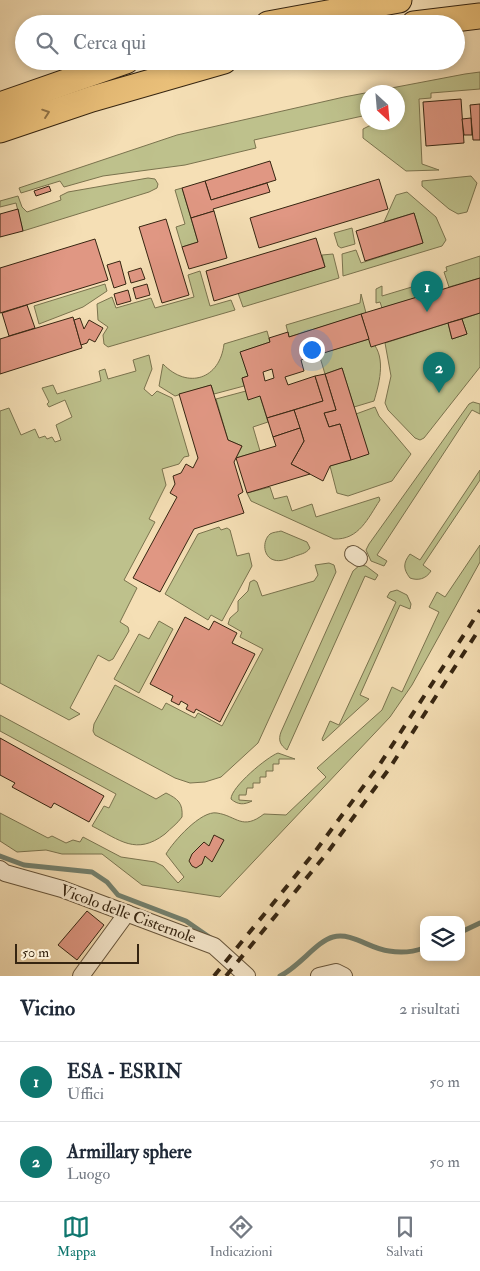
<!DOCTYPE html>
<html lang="it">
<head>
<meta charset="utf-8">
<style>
  :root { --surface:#fff; --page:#f2f2f3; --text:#1f2937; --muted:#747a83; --line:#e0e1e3; --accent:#0f766e }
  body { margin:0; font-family:"IM FELL Double Pica",serif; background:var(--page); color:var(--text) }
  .controls { position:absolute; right:15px; bottom:15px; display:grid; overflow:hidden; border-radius:10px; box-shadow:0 2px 8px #0003 }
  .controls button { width:45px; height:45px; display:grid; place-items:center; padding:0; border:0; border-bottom:1px solid var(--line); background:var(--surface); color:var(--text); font:25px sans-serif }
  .compass { position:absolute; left:360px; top:85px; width:45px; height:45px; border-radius:50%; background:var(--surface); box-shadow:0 2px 8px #0003; rotate:154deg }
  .scale { position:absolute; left:15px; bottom:12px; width:124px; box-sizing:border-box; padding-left:5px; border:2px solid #362511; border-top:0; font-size:14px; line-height:18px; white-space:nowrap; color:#362511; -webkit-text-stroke:4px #f8eacf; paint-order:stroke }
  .you { position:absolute; left:311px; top:349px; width:18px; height:18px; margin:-12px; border:4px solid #fff; border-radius:50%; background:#1a73e8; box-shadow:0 0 0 8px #1a73e833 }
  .badge { display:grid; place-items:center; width:32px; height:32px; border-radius:50%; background:var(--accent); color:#fff; font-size:16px; font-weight:700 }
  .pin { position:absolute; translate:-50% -41px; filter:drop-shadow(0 1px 2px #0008) }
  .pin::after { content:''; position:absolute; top:26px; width:18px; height:15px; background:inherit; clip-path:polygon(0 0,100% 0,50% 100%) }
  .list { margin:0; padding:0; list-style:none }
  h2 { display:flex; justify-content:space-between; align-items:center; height:65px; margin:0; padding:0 20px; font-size:21px }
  h2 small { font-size:16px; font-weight:400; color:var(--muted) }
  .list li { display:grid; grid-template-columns:32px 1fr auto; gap:15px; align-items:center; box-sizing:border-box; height:80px; padding:0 20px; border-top:1px solid var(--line) }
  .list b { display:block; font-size:19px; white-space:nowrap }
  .list p { margin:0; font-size:16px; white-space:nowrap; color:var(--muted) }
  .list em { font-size:16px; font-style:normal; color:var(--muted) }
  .icon { flex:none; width:28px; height:28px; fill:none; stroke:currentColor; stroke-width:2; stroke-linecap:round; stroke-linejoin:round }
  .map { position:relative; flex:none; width:480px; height:976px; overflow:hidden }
  .search { position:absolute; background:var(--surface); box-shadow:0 2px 8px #0003; left:15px; right:15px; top:15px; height:55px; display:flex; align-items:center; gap:12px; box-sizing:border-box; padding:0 18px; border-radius:28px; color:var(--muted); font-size:19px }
  .sheet { height:225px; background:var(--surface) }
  nav { display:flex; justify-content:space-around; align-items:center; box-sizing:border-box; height:70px; border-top:1px solid var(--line); background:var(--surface); font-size:14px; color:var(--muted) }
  nav a { display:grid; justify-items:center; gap:2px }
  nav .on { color:var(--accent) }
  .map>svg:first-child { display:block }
</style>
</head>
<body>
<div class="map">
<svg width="480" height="976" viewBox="0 0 480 976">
  <rect width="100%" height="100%" fill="#f5dfb5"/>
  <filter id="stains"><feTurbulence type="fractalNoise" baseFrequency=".004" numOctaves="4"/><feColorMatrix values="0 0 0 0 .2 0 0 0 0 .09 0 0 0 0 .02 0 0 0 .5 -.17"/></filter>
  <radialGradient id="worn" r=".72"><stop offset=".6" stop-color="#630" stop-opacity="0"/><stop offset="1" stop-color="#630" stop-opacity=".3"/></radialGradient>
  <!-- green -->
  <g fill="#bec18c" stroke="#7a734e">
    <polygon points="480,72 480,89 431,93 431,98 419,99 422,164 439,170 406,171 363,138 363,129 375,123 398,122 398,92 368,92 367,115 254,140 256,148 185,165 103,176 64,187 60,181 21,193 19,188 177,135 344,97 465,74"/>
    <polygon points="471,176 477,183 467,212 458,214 449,209 422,186 422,181"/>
    <polygon points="148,178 155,179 158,184 157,188 149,192 23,231 16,203 0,207 0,201 18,196 22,207 27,212 61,200 60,196 68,192"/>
    <polygon points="182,188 198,242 182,247 176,227 185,224 175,190"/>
    <polygon points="407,192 436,217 446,240 442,246 343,276 342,254 356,250 361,263 423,243 414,213 384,222 396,195"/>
    <polygon points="352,228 355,244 341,248 338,246 334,233"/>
    <polygon points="333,254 339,278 243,307 238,293 325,267 322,255"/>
    <polygon points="480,256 480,278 449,287 444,272 447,271 446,267"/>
    <polygon points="200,271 210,306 231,300 235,310 108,347 104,344 103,335 108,327 98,320 97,304 112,297 116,308 151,298 155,308 194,297 188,275"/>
    <polygon points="429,271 434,276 439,291 382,308 380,302 376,303 376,289 382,286 382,296 425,283"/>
    <polygon points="105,284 107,291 83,307 39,324 34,306"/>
    <polygon points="361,294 366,313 289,337 286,325 360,303"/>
    <polygon points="480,313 480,367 424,438 420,440 415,438 388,410 385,403 391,376 385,343 448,323 452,339 467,334 462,319"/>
    <path d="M 267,331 L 270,342 L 241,352 L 248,376 L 242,378 L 244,386 L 214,394 L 211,385 L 175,396 L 159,386 L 163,364 C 188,390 220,379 224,344 Z"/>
    <path d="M 369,339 C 387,354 380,381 374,401 L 354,407 L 342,368 L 325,374 L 319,354 Z"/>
    <polygon points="149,355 152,369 144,389 152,396 157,391 172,398 189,456 184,457 179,464 162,469 166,485 149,519 155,522 124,580 137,588 120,622 128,627 129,631 113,659 109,661 98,655 70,708 80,714 69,720 0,683 0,411 9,408 21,435 35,429 39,438 45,436 47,439 52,437 55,442 61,440 56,425 72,417 65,400 49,407 47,404 49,402 42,388 53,385 57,394 101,381 99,371 105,369 108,379 136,371 133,360"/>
    <polygon points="246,391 260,396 268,422 253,427 260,451 236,458 242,446 228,440 216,399"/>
    <polygon points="473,402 480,404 480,414 472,410 377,555 387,561 384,566 371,561 366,550 369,544 469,404"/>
    <polygon points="375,407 379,416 411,454 392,481 348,496 337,493 330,466 368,454 356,414"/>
    <path d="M 480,470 L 480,480 L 423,565 L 431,571 C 426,579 418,581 410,578 C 403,569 403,563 410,554 L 420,560 Z"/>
    <path d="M 270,487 L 274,499 L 287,496 L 292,511 L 312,504 L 316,517 L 379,497 L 380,500 C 368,518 359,540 334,539 L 251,501 L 247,493 Z"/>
    <polygon points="219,527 221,530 227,528 230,530 237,556 249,553 252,566 222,621 211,615 208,620 165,594 198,534"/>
    <path d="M 281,531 L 307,542 L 310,548 C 306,554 300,554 293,557 C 287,559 280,562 274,560 C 263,557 262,541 270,534 C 273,532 278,532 281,531 Z"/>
    <path d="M 480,545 L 480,562 L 412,685 L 390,717 L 220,897 L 142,885 L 102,854 L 62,854 L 46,850 L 17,852 L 0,841 L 0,813 L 48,838 L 52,836 L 66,843 L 73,840 L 80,842 L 83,837 L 121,857 L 155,862 L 163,866 L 178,883 L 184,877 L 166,854 C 173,842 201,810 217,813 C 237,816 242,831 264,814 L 286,815 L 326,777 L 317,768 L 382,710 L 392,687 L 402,692 L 439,612 L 429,607 L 437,592 L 445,597 Z"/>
    <polygon points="329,563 334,565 336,572 258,743 221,777 205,782 190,783 175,778 95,735 93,731 94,724 115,685 162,710 166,703 195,718 198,713 222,726 263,649 240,637 242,632 228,624 230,618 238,611 238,601 248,591 250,582 254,580 257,582 262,596 314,581 318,575 315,565"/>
    <path d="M 360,565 L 366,566 L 378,575 L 375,580 L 365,576 L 287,750 C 280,745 278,740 281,732 L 353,571 Z"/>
    <polygon points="397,590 407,595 411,604 410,609 400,605 360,695 369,699 323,741 322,739 330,721 339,725 396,602 387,597 390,592"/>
    <polygon points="159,621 173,629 139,693 114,679 139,634 149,639"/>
    <path d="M 0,715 L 156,799 L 166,793 C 178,799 183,803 182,817 C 177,824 171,828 165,834 C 136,856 120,840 92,826 L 104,806 L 109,808 L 116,794 L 0,731 Z"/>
    <path d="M 278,753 L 295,759 L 279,759 L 279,764 L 273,764 L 273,771 L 266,771 L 266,777 L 260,777 L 260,783 L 253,783 L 253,788 L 247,788 L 246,795 L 239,795 L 239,800 L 252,801 C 244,805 238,805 231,799 C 231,787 267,757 278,753 Z"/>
  </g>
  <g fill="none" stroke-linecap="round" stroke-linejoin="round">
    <!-- stream -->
    <g stroke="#73806e" stroke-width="5">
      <polyline points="0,856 24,865 92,872 107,882 118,895 186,921 212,939"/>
      <polyline points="461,932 480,923"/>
      <path d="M 280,976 C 299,967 317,941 333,937 C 352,932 370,949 389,951 C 400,953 413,952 424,948"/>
    </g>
  </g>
  <!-- building -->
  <g fill="#e09783" stroke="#362511" fill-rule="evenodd">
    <polygon points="461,99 464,143 426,146 423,102"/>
    <polygon points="480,104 480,140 473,140 470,105"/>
    <polygon points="471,118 472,135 464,135 462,119"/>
    <polygon points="270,161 276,180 211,200 205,181"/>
    <polygon points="379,179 388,209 259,248 250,218"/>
    <polygon points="205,181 211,200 267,183 270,192 213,209 214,211 191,218 182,188"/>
    <polygon points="49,186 51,191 36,196 34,191"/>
    <polygon points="18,209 23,231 0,237 0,214"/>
    <polygon points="214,211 227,258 189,269 182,247 198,242 191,218"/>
    <polygon points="414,213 423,243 365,261 356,231"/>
    <polygon points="166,219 189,295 162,303 139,227"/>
    <polygon points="316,238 325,267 214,301 206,271"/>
    <polygon points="95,239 108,280 0,313 0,268"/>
    <polygon points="120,261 126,284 114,288 107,265"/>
    <polygon points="141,268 145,279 131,283 128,272"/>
    <polygon points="480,278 480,313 371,347 361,314"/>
    <polygon points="147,284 150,295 136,299 133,288"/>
    <polygon points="128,290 131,301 117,305 114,294"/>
    <polygon points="27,305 35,328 9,336 2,313"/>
    <path d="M 361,314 L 369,339 L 301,360 L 304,371 L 285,377 L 288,385 L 315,376 L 323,401 L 267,418 L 260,396 L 248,400 L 242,378 L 248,376 L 240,352 L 270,342 L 269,338 L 288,332 L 289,337 ZM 272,369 L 274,378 L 265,381 L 263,372 Z"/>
    <polygon points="73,317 82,348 0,374 0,339"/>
    <polygon points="80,318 84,329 89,320 103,328 95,342 89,339 87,343 81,345 74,320"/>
    <polygon points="462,319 467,334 452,339 448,323"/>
    <polygon points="342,368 369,454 351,460 340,424 329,427 324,413 336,410 325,374"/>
    <polygon points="325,374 336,410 324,413 329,427 340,424 351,460 330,466 323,481 291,464 304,441 294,410 323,401 315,376"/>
    <polygon points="211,385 228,440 242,446 234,462 243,492 238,495 244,513 194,529 160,592 133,578 177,497 170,493 175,484 173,476 181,473 186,464 193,468 198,458 179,394"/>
    <polygon points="294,410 300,428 273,437 267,418"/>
    <polygon points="300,428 304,441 291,464 310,474 247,493 236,458 276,446 273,437"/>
    <polygon points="185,617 209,630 214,621 237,633 232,643 255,654 220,722 196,709 194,713 186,709 188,705 181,701 179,705 171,701 173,696 150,684"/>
    <polygon points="0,738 104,796 89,822 54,803 51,808 12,787 15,783 0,775"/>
    <polygon points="214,835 224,840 212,862 205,856 202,864 196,868 192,866 189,861 192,854 204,842 209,846"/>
    <polygon points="87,911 104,925 77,960 58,945"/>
  </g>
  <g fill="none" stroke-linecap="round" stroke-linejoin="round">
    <!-- minor casing -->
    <g stroke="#66543a" stroke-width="18">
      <g id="minor">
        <polyline points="353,554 359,558"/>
        <polyline points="0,869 5,873 62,889 214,946 247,976"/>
        <polyline points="81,976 127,913"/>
        <polyline points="319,976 336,972 344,976"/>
      </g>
    </g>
    <!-- highway casing -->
    <g stroke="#362511" stroke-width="27">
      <g id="highway">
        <polyline points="268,24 399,0"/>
        <polyline points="414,24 480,16"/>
        <polyline points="0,105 126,61"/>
        <polyline points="0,130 92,99 224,61"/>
      </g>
    </g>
    <!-- minor -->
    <use href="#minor" stroke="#f8eacf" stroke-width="16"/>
    <!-- highway -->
    <use href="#highway" stroke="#eac07a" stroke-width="25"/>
    <!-- rail -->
    <g stroke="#362511" stroke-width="4" stroke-dasharray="9 9" stroke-linecap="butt">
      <polyline points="214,976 314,853 380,764 480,610"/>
      <polyline points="226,976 327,853 389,769 480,628"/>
    </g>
  </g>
  <!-- one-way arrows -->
  <defs><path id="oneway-chevron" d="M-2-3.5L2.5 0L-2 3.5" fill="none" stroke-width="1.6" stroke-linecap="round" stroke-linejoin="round" transform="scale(1.25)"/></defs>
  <use stroke="#907246" href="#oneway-chevron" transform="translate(46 113) rotate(-19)"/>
  <g text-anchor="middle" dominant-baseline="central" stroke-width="5" stroke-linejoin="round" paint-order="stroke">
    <!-- street labels -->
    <g font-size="16" fill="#362511" stroke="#f8eacf">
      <text transform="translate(128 914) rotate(20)">Vicolo delle Cisternole</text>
    </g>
  </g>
  <rect width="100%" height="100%" filter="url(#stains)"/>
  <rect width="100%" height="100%" fill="url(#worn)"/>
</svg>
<div class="controls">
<button><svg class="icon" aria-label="layers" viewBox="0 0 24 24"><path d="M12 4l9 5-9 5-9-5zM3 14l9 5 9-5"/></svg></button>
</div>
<svg class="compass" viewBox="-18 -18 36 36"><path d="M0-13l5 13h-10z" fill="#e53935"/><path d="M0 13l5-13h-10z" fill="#747a83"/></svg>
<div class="scale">50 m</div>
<div class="you"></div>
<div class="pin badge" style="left:427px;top:312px">1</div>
<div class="pin badge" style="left:439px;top:393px">2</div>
<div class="search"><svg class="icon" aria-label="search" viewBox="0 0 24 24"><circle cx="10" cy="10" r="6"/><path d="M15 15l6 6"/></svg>Cerca qui</div>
</div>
<section class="sheet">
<h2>Vicino<small>2 risultati</small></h2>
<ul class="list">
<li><span class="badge">1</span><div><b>ESA - ESRIN</b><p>Uffici</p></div><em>50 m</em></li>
<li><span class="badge">2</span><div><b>Armillary sphere</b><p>Luogo</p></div><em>50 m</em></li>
</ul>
</section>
<nav>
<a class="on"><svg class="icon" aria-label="map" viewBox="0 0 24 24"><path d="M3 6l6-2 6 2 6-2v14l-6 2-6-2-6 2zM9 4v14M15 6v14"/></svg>Mappa</a>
<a><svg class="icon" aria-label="directions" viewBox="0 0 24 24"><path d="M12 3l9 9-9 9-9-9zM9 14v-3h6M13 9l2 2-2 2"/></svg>Indicazioni</a>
<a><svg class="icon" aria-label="saved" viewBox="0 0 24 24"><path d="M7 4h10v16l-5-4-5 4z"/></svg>Salvati</a>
</nav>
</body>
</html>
